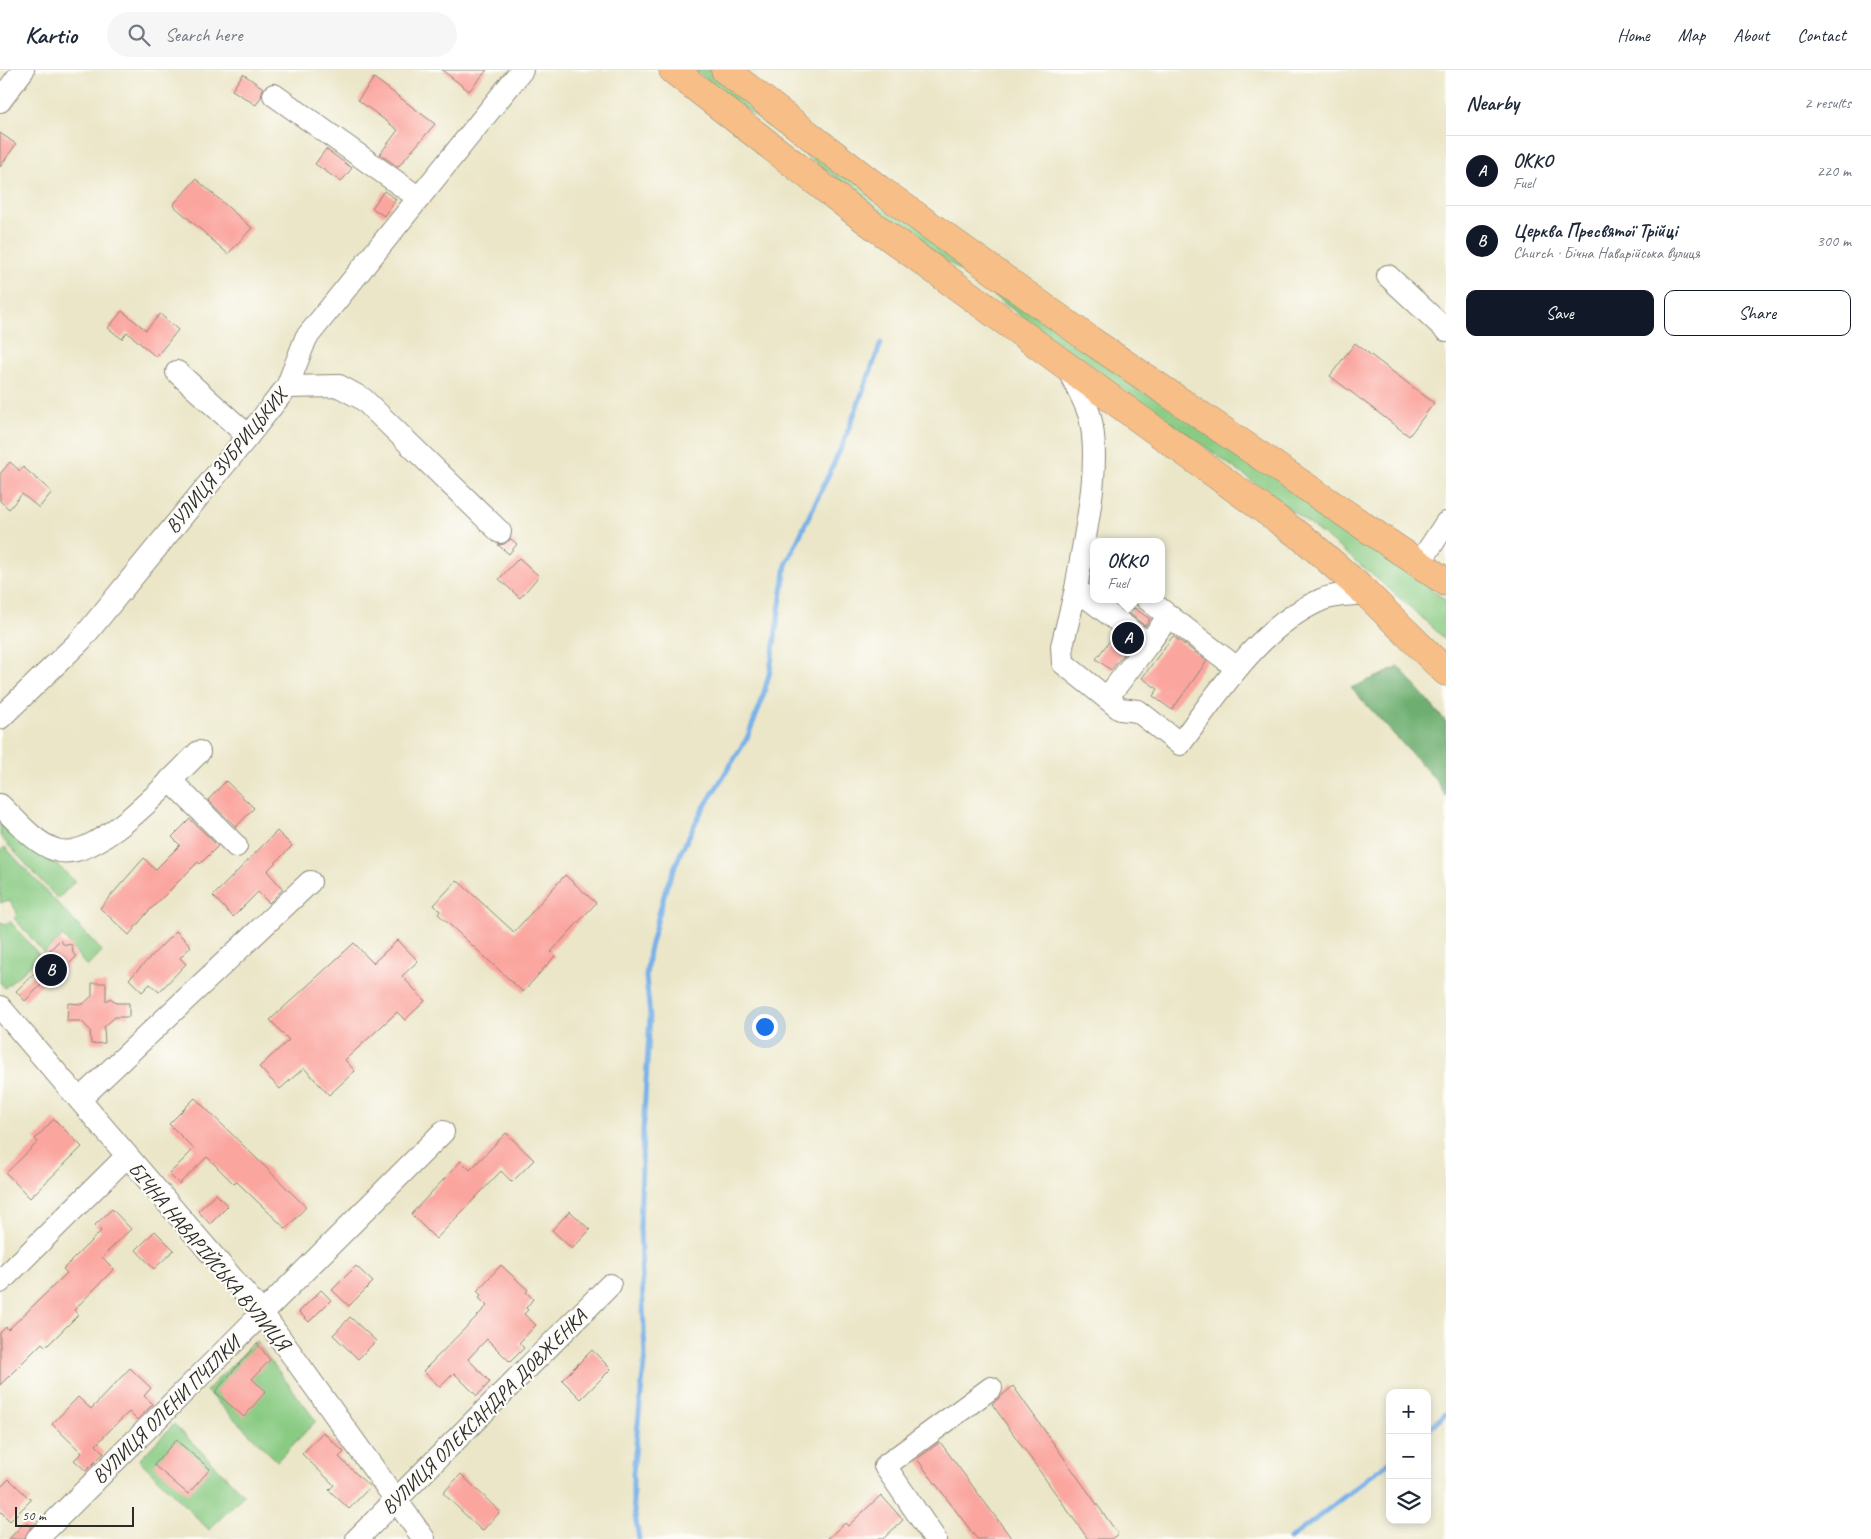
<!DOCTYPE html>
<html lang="en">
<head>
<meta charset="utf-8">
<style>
  :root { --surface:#fff; --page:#f6f6f7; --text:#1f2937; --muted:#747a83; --line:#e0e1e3; --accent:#111827 }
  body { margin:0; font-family:Caveat,sans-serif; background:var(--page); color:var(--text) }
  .controls { position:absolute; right:15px; bottom:15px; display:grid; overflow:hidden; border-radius:10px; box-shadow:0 2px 8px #0003 }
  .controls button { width:45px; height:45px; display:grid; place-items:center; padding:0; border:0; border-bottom:1px solid var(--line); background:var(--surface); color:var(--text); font:25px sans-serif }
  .scale { position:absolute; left:15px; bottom:12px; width:119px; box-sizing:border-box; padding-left:5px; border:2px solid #2b2b2b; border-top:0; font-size:14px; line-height:18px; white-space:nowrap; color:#2b2b2b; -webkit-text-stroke:4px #fdfcf7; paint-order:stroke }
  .you { position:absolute; left:764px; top:956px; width:18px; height:18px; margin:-12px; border:4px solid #fff; border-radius:50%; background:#1a73e8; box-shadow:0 0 0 8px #1a73e833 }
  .badge { display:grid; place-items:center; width:32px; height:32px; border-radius:50%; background:var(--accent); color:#fff; font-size:16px; font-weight:700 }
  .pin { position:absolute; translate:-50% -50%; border:2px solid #fff; box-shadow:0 1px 5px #0006 }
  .popup { position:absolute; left:1090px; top:468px; width:75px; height:65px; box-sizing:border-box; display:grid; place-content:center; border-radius:10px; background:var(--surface); filter:drop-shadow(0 1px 4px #0005); font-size:16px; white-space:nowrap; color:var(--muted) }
  .popup b { font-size:19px; color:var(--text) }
  .popup::after { content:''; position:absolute; left:50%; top:100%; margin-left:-10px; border:10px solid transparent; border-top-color:var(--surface) }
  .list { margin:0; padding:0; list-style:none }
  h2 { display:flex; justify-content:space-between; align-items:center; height:65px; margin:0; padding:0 20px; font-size:21px }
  h2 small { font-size:16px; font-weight:400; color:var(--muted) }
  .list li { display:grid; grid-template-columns:32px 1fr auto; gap:15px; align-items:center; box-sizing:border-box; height:70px; padding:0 20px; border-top:1px solid var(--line) }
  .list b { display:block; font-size:19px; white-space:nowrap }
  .list p { margin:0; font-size:16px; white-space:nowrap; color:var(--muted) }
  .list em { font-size:16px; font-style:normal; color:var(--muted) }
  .actions { display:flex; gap:10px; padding:15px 20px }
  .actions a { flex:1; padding:11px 0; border:1px solid var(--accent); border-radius:10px; text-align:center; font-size:18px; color:var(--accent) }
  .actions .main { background:var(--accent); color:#fff }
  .icon { flex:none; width:28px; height:28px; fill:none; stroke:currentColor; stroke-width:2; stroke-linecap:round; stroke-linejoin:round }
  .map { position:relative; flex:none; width:1446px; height:1469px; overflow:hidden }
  header { display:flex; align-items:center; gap:30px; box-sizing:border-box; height:70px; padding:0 25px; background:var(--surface); border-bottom:1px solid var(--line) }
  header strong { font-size:24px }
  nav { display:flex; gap:28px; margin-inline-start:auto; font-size:18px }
  .search { width:350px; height:45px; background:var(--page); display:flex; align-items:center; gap:12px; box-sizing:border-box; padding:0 18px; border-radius:28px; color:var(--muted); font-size:19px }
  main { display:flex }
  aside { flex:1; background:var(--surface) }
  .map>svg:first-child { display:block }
</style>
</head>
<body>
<header>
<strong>Kartio</strong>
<div class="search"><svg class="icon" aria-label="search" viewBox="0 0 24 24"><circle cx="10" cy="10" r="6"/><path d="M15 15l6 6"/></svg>Search here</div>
<nav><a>Home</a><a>Map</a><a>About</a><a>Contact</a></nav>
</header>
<main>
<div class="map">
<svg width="1446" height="1469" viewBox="0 0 1446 1469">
  <rect width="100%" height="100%" fill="#fdfcf7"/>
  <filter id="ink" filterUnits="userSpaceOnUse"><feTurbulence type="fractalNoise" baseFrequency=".02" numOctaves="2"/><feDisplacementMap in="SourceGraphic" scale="10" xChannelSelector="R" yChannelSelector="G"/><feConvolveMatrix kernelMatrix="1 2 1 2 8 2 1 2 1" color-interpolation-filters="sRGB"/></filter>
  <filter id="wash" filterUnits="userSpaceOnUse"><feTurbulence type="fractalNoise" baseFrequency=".0096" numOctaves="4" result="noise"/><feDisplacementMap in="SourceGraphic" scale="20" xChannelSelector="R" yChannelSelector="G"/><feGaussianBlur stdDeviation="1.12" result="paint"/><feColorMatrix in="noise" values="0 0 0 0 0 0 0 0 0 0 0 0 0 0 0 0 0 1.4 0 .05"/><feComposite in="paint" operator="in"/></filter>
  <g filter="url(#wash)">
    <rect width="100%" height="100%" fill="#ebe6c8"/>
    <!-- green -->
    <g fill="#89cb83" stroke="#5a7b57">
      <path d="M 694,0 L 712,0 L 1446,530 L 1446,570 C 1332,462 1201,375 1074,284 C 945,192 820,95 694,0 Z"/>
      <polygon points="0,744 75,811 58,829 0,766"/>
      <polygon points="5,777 102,881 87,897 63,866 44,883 14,848 17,845 16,840 9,830 0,833 0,781"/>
      <polygon points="10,851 40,886 5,918 0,913 0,852 7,854"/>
      <polygon points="256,1271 316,1351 277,1391 206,1321"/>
      <polygon points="174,1354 244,1425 209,1460 139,1390"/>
    </g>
    <!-- forest -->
    <polygon fill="#6eaf71" stroke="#4c6d4e" points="1399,597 1446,652 1446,726 1435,709 1351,618"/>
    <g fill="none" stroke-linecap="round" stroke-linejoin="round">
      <!-- stream -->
      <g stroke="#78b1e8" stroke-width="5">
        <polyline points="1427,1360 1446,1344"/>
        <polyline points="639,1469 633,1433 633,1403 645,1285 640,1158 643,1061 650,946 646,907 649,881 666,818 681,782 700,744 747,668 761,633 770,601 786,495 843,374 881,273"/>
        <polyline points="1290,1469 1390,1391"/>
      </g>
    </g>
    <g id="blocks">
      <!-- building -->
      <g fill="#fba59f">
        <polygon points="442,0 487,0 469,21"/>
        <polygon points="243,4 263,18 261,27 256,35 232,20"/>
        <polygon points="374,8 435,54 398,97 380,84 398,60 358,30"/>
        <polygon points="0,63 16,74 0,97"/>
        <polygon points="326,79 352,98 341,112 315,94"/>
        <polygon points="196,109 252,158 228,184 173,135"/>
        <polygon points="384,121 396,129 384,146 372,138"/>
        <polygon points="122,241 146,260 160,244 178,260 156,287 127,262 122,269 108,258"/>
        <polygon points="1355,273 1434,333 1409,366 1330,306"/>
        <polygon points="10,392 20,401 23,397 52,422 39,438 22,424 9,439 0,431 0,404"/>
        <polygon points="511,469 517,474 509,484 498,475 504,474"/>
        <polygon points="519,488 539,506 520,528 499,509"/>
        <polygon points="1134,538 1150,549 1145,556 1130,544"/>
        <polygon points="1114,565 1130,576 1111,600 1096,589"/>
        <polygon points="1173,566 1207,591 1172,640 1153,626 1158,619 1142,608"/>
        <polygon points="226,711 254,738 236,757 208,730"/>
        <polygon points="190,749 218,776 200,794 198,792 146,844 129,865 100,838 144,788 155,800 180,775 172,767"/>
        <polygon points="277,761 292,776 267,801 283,819 269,833 258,822 233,847 213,826"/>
        <polygon points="565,805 596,833 551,882 555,886 523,922 438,844 440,841 434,835 457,810 514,862"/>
        <polygon points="176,861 191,876 180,888 186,894 159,922 150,914 142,922 129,909"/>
        <polygon points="60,870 63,874 72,875 73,883 76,887 55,908 52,904 25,931 16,921 43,895 39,891"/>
        <polygon points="398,870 418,891 402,906 425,931 405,950 397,942 345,990 355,1001 329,1025 304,998 280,1019 259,997 289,970 270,950 354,873 373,893"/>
        <polygon points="92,913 106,913 106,932 110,928 116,933 129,933 129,947 115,947 104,957 105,973 91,974 90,960 81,951 67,951 68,933 83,934 92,926"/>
        <polygon points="195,1028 306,1137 286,1159 237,1112 234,1114 207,1087 179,1114 169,1104 194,1079 169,1054"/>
        <polygon points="54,1049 82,1077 30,1128 6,1103 38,1072 35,1069"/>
        <polygon points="506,1063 534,1090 512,1112 501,1101 436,1169 411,1144 461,1091 470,1100"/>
        <polygon points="216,1124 228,1136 210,1154 198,1141"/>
        <polygon points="112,1139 131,1159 102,1187 114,1199 74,1240 78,1245 46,1277 42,1273 0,1315 0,1263 6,1257 8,1260 67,1203 63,1199 101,1161 95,1155"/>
        <polygon points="570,1141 590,1160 572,1179 552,1160"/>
        <polygon points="155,1161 174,1180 154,1199 136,1180"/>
        <polygon points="501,1195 528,1220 526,1222 533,1229 526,1238 528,1240 524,1244 536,1255 519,1273 524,1278 510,1292 487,1269 468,1289 490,1312 477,1326 454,1303 440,1317 423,1301 487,1236 479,1228 481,1225 477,1221"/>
        <polygon points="356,1196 373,1212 349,1236 332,1220"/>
        <polygon points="321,1220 331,1230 309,1252 299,1242"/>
        <polygon points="350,1247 376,1271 358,1289 333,1265"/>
        <polygon points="257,1273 270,1290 252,1309 266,1321 244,1347 215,1322"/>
        <polygon points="592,1280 611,1299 581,1329 562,1310"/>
        <polygon points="130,1298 151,1318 144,1326 153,1334 137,1350 129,1342 111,1359 96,1375 104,1383 86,1401 74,1390 82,1383 52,1354 78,1327 91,1339"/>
        <polygon points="1013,1316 1118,1464 1111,1469 1088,1469 992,1334"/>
        <polygon points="323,1362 344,1382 339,1387 370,1417 349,1439 329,1420 334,1415 302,1384"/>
        <polygon points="176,1370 210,1399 188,1424 154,1395"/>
        <polygon points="940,1372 1012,1469 977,1469 917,1389"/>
        <polygon points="461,1404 500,1442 482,1461 443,1423"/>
        <polygon points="9,1409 31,1430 10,1451 0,1441 0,1418"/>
        <polygon points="881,1425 903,1450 883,1469 827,1469 845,1453 848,1456"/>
        <polygon points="25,1452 31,1457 24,1469 9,1469"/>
      </g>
    </g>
  </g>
  <g filter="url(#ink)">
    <use href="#blocks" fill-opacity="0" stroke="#8b887a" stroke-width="1"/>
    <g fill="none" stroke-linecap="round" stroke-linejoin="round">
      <!-- minor casing -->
      <g stroke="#8b887a" stroke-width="24">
        <g id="minor">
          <polyline points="274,25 419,128"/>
          <polyline points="0,31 23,0"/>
          <polyline points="1388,206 1446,260"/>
          <path d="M 1067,298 C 1075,313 1085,330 1090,347 C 1102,397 1084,467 1076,519 L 1148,574 L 1169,546 L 1237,598"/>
          <polyline points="177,302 248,366"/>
          <polyline points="287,317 339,316 363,329 500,462"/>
          <polyline points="1419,494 1446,453"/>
          <path d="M 1076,519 L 1062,576 L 1063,593 L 1120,639 L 1138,641 L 1180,674 C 1219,622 1259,557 1321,530 C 1334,524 1352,525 1366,523"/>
          <polyline points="1147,529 1169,546"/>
          <polyline points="1107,628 1148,574"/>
          <polyline points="0,648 81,570 248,366 287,317 306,268 522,0"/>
          <polyline points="170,710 236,776"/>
          <path d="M 0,735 C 16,750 34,773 56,780 C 96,794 172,708 199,682"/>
          <polyline points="0,937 262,1243 424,1469"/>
          <polyline points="80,1029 310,812"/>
          <polyline points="0,1212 126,1087"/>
          <polyline points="37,1469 443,1062"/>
          <polyline points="357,1469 610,1215"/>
          <polyline points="935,1469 885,1396 991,1318"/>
        </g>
      </g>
      <!-- highway casing -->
      <g stroke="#8b887a" stroke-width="29">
        <g id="highway">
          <polyline points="673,0 859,145 1307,471 1366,523 1446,602"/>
          <polyline points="725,0 879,119 1090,270 1446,512"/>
        </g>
      </g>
      <!-- minor -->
      <use href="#minor" stroke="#fff" stroke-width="22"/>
      <!-- highway -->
      <use href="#highway" stroke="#f7be87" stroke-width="28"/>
    </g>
  </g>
  <g text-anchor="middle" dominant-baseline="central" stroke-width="4.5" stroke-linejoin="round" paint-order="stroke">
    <!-- street labels -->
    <g font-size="20" fill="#2b2b2b" stroke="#fdfcf7">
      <text transform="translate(226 391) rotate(-51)">ВУЛИЦЯ ЗУБРИЦЬКИХ</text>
      <text transform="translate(209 1186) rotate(50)">БІЧНА НАВАРІЙСЬКА ВУЛИЦЯ</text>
      <text transform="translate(166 1340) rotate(-45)">ВУЛИЦЯ ОЛЕНИ ПЧІЛКИ</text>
      <text transform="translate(484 1342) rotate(-45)">ВУЛИЦЯ ОЛЕКСАНДРА ДОВЖЕНКА</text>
    </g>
  </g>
</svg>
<div class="controls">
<button>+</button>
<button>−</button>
<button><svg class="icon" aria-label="layers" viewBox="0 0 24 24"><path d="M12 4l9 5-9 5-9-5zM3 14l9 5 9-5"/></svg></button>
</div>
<div class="scale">50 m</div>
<div class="you"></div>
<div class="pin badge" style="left:1128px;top:568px">A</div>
<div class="popup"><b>ОККО</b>Fuel</div>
<div class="pin badge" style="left:51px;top:900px">B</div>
</div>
<aside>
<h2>Nearby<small>2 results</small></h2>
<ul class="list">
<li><span class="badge">A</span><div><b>ОККО</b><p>Fuel</p></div><em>220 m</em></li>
<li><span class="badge">B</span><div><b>Церква Пресвятої Трійці</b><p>Church · Бічна Наварійська вулиця</p></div><em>300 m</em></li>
</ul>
<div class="actions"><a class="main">Save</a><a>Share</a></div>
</aside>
</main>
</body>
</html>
